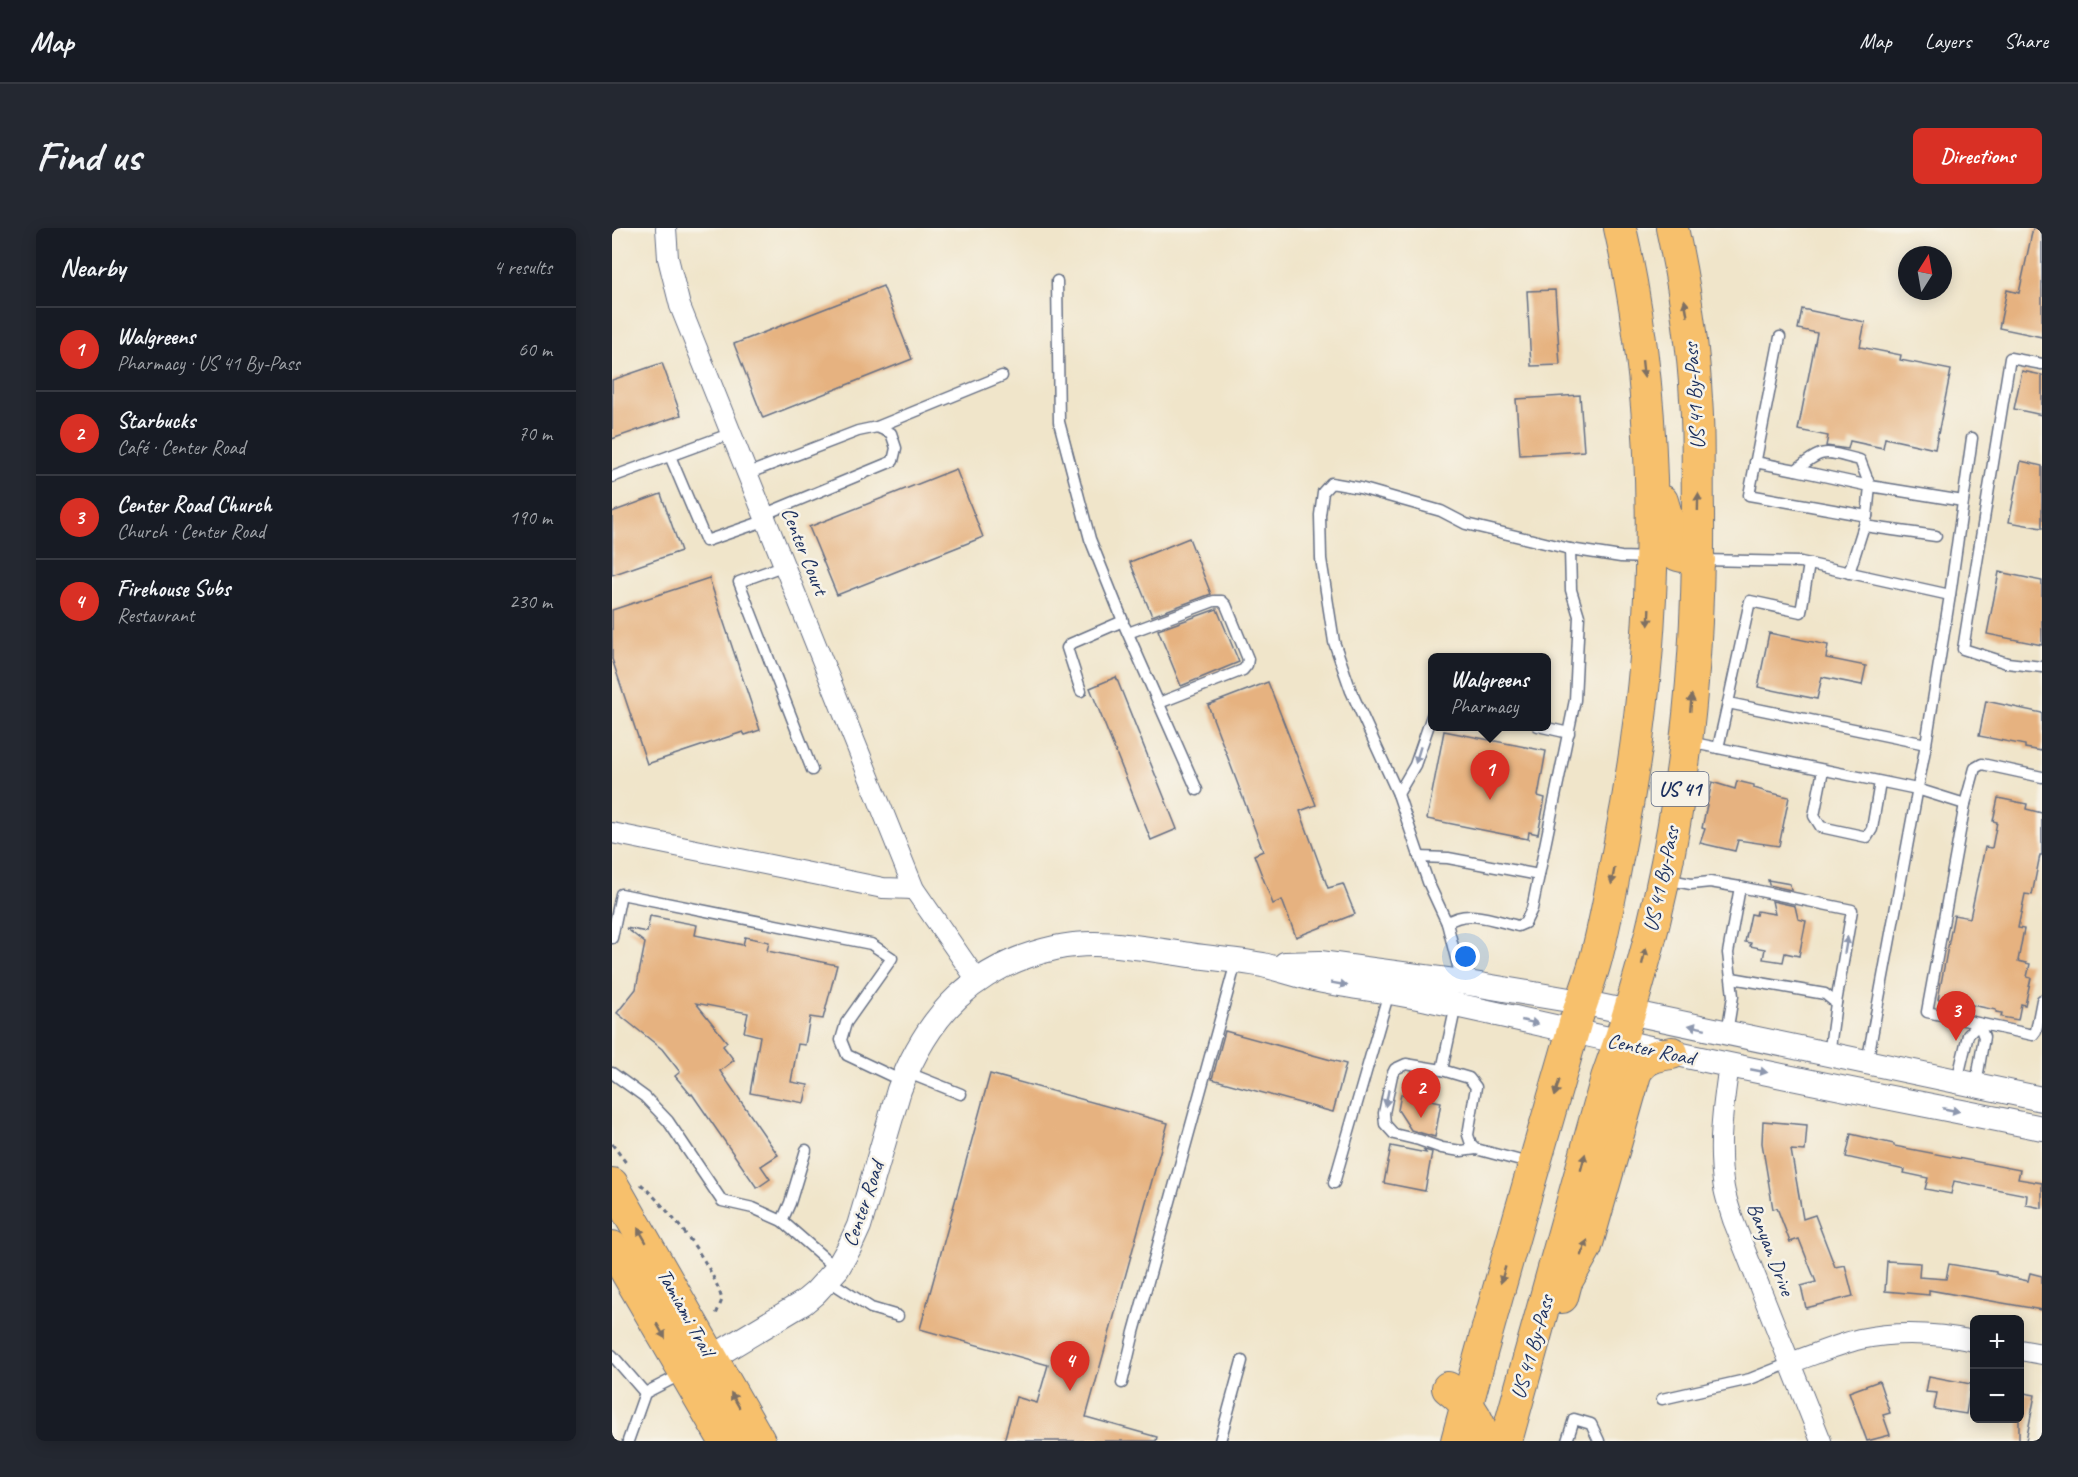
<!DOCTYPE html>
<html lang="en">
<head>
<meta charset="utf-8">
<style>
  :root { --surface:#171b24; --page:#242831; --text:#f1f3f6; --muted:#9ea1a6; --line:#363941; --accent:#d93025 }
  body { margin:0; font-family:Caveat,sans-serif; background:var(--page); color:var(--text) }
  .controls { position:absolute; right:18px; bottom:18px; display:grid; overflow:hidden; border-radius:9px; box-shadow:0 3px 15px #0003 }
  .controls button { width:54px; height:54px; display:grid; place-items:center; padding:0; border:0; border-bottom:2px solid var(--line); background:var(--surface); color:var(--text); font:30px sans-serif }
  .compass { position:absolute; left:1286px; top:18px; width:54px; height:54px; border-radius:50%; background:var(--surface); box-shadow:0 3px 15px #0003; rotate:11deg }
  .you { position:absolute; left:854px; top:729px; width:21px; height:21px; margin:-15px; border:4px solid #fff; border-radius:50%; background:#1a73e8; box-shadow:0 0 0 9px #1a73e833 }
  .badge { display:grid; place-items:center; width:39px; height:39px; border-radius:50%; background:var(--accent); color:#fff; font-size:20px; font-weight:700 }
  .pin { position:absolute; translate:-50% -50px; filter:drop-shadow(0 2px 3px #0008) }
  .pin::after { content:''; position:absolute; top:32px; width:21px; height:18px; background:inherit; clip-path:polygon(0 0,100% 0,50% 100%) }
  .popup { position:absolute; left:816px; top:425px; width:123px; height:78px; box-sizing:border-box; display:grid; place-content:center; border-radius:9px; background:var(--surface); filter:drop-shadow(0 2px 4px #0005); font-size:20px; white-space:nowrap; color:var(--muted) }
  .popup b { font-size:22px; color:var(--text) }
  .popup::after { content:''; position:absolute; left:50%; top:100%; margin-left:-12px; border:12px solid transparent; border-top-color:var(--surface) }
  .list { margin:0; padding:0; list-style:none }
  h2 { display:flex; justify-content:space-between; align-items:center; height:78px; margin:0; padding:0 24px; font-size:26px }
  h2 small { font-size:20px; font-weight:400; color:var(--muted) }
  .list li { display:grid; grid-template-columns:39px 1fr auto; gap:18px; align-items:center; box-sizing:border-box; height:84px; padding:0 24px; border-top:2px solid var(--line) }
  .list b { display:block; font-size:22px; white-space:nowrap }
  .list p { margin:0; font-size:20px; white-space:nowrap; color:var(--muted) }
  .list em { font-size:20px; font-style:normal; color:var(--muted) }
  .map { position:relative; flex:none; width:1430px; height:1213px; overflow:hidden; border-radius:9px }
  header { display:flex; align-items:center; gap:36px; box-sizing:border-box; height:84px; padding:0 30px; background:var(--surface); border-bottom:2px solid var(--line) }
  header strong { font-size:28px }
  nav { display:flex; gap:33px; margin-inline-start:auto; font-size:21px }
  .intro { display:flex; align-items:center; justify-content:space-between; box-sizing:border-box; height:144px; padding:0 36px }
  h1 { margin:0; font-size:42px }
  .button { padding:15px 27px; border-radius:9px; background:var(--accent); color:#fff; font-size:21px; font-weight:700 }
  main { display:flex; gap:36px; padding:0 36px }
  aside { flex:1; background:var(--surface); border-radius:9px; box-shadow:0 3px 15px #0003 }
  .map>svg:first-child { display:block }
</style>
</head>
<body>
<header>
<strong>Map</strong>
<nav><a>Map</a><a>Layers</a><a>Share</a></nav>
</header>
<div class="intro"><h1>Find us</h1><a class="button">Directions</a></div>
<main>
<aside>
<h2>Nearby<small>4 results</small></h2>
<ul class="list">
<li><span class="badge">1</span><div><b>Walgreens</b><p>Pharmacy · US 41 By-Pass</p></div><em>60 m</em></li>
<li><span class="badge">2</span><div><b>Starbucks</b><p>Café · Center Road</p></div><em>70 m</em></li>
<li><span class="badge">3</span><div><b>Center Road Church</b><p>Church · Center Road</p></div><em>190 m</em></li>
<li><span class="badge">4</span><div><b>Firehouse Subs</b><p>Restaurant</p></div><em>230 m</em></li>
</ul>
</aside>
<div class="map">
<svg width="1430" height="1213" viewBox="0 0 1430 1213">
  <rect width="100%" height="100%" fill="#f7f3e8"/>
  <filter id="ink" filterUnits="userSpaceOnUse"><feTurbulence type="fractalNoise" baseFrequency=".0167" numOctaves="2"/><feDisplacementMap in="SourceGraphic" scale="12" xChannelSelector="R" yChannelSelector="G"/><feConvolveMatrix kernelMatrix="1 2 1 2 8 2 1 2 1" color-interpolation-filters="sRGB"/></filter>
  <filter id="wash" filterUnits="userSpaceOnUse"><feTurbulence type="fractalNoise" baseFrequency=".008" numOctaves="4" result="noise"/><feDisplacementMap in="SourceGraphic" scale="24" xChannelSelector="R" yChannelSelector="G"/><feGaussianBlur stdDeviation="1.35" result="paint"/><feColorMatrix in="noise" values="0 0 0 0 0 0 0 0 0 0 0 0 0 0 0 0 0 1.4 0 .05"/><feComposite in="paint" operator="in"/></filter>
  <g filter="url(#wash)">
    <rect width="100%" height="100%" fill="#f0e5ca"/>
    <g id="blocks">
      <!-- building -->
      <g fill="#e6b280">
        <polygon points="1421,0 1430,0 1430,109 1387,100 1395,62 1407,65"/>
        <polygon points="271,58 300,131 151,190 122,116"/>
        <polygon points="943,62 948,137 919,138 915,63"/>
        <polygon points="1190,81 1253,94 1248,119 1289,127 1288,132 1339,142 1323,221 1273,210 1271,220 1238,213 1236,221 1214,218 1216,208 1186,202 1205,105 1186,101"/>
        <polygon points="50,135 69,187 0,211 0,152"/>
        <polygon points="1410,143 1430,147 1430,187 1402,181"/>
        <polygon points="968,167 972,223 908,227 904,171"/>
        <polygon points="1409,233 1430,238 1430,300 1397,294"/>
        <polygon points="344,241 371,309 225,367 197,299"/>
        <polygon points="49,266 69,323 0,347 0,284"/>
        <polygon points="577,310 599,366 540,388 518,334"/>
        <polygon points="1387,344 1430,353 1430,417 1375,406"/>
        <polygon points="97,350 148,502 133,507 131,504 35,536 0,431 0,382"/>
        <polygon points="605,381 627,434 569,458 546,402"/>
        <polygon points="1157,405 1216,417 1214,430 1254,438 1250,457 1210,449 1205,471 1146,459"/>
        <polygon points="504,449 565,601 539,612 478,460"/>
        <polygon points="656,454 704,577 688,583 716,660 731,656 743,686 684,709 670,672 661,676 642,627 651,623 596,477"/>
        <polygon points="1374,473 1430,485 1430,523 1413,520 1413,517 1367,508"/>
        <polygon points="832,503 934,523 926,568 933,570 926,606 917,604 916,611 815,591"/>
        <polygon points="1125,553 1142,557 1142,560 1155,564 1177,569 1167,618 1126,612 1123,623 1088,615 1093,601 1090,600 1100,554 1123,561"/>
        <polygon points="1386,570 1415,576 1414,581 1430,585 1430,627 1428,627 1420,667 1413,666 1406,700 1412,701 1406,733 1418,736 1415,749 1419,750 1413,777 1409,776 1406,792 1389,789 1390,785 1384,784 1384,782 1355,776 1354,781 1332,777 1333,772 1326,771 1342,687 1358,690 1373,619 1380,620 1385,594 1381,593"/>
        <polygon points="1156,652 1178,656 1179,662 1157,657"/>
        <polygon points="1160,673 1183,678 1186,691 1194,693 1187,728 1173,725 1171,734 1151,731 1153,721 1138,718 1139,715 1133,714 1139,686 1144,687 1145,683 1163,686"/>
        <polygon points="38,688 85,697 83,707 131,717 133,709 157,714 155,723 225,737 211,791 198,789 193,817 186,816 179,854 196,857 192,875 138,865 148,808 132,804 136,785 84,775 115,814 111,818 122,832 108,843 166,927 149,938 158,951 145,960 80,866 79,867 63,848 68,844 50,821 5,785 24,761 33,715 14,700 35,704"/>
        <polygon points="613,803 734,836 721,884 600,851"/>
        <polygon points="378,846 556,895 474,1189 545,1209 544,1213 392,1213 404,1169 425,1175 436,1137 308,1101"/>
        <polygon points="789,866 829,874 823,909 799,902 786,882"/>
        <polygon points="1151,893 1195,897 1193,923 1179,922 1191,991 1203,987 1223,1039 1233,1037 1241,1068 1194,1080 1189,1058 1204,1054 1187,1011 1178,1014 1165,980 1161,981 1150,915"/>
        <polygon points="1239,906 1282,916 1282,918 1408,942 1406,951 1430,955 1430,980 1414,977 1415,967 1342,953 1339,966 1313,961 1316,950 1292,945 1293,942 1234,929"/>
        <polygon points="779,918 814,925 812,922 820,924 813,963 772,955"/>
        <polygon points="1275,1033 1308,1035 1307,1049 1334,1051 1337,1036 1384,1044 1384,1046 1416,1053 1418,1045 1430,1048 1430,1082 1317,1062 1317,1067 1273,1063"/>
        <polygon points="1317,1148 1359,1156 1354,1186 1322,1181 1325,1165 1314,1164"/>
        <polygon points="1267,1153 1278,1185 1271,1187 1278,1207 1255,1213 1237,1164"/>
        <polygon points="1407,1164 1423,1167 1414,1213 1407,1213"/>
      </g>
    </g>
  </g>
  <g filter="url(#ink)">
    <use href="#blocks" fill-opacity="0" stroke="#666f84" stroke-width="1.5"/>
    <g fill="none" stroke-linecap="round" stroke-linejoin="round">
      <!-- service casing -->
      <g stroke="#666f84" stroke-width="13">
        <g id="service">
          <polyline points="445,53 447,194 478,311 511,393 458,416 455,420 469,463"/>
          <polyline points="1168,109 1137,267 1255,288"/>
          <polyline points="1430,136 1398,130 1351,421 1395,435 1430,439"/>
          <polyline points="265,199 390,148"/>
          <polyline points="58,228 94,313 155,292"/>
          <path d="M 1143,234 L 1184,242 C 1213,218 1213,224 1248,232 L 1258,258 L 1351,273"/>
          <polyline points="1184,242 1258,258 1255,288 1237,345"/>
          <polyline points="137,245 246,203 265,199 279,205 284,220 281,233 153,286"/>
          <polyline points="0,249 120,205"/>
          <polyline points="1252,298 1324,308"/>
          <polyline points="1090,332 1189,334 1338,367 1314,516 1255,835"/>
          <polyline points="173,337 127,354 200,542"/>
          <polyline points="1338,367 1360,210"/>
          <polyline points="513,399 585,562"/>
          <polyline points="516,405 602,373 610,373 614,377 636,431 635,437 631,442 547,475"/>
          <polyline points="1116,475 1138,373 1189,384 1197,336"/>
          <polyline points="926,498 957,505"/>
          <polyline points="1077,514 1305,561 1353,576"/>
          <polyline points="1106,520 1116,475 1314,516"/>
          <polyline points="1211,542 1202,588 1209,599 1255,609 1260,601 1268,554"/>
          <polyline points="1430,549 1370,536 1363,540 1353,576 1315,784 1421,807 1424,803 1430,772"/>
          <polyline points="786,566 803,537 821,485"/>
          <polyline points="807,629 836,630 927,647"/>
          <polyline points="1053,651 1079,656 1098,654 1128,659 1116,725 1121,768 1115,805"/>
          <polyline points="1128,659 1240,682 1224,775"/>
          <path d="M 835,695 C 855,680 884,693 906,698 L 913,695 L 920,681 L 963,472 L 967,388 L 959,362 L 958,321 L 1009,329 L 1037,330"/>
          <polyline points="0,710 9,666 259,716 280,730 234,795 229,812 235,827 290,853"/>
          <polyline points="1120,750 1213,766 1224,775 1217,827"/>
          <polyline points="850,754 835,695 816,654 786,566 739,463 722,414 709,331 708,287 711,264 719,255 748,260 829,283 854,296 958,321"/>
          <polyline points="844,777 830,842 857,850 864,859 856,907 859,916 864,921 920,936"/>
          <polyline points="830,842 794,836 783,841 780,847 772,885 773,896 782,906 807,912 830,920 849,923 864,921"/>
          <polyline points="294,844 349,866"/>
          <polyline points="0,845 33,869 56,893 110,973 141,980 170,993 225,1041"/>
          <polyline points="1345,853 1356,807 1367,796"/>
          <polyline points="1364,857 1372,809 1367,796"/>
          <polyline points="722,955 777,764"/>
          <polyline points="170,993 178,975 194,922"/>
          <polyline points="216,1052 259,1080 286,1088"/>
          <polyline points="0,1127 33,1165 70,1146"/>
          <polyline points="510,1155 522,1104 624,734"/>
          <polyline points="1050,1171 1138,1151 1178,1135"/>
          <polyline points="16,1213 33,1165"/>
          <polyline points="608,1213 630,1133"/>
          <polyline points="955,1213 962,1191 979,1196 987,1213"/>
        </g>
      </g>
      <!-- minor casing -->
      <g stroke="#666f84" stroke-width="22">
        <g id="minor">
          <polyline points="54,0 56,30 68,78 302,661 365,752"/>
          <polyline points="0,605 271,660 302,661"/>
          <path d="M 1117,837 C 1111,877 1105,920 1112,960 C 1114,971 1118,982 1121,992 L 1209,1213"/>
          <polyline points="1408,1122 1430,1126"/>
          <path d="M 1178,1135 C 1201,1127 1224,1117 1248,1111 C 1286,1103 1324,1105 1362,1113"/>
        </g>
      </g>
      <!-- tertiary casing -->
      <g stroke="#666f84" stroke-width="26">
        <g id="tertiary">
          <polyline points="673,736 708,735 850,754 969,774 1430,871"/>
          <path d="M 86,1138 L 191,1075 L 203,1065 L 225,1041 L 237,1020 L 247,998 L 287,862 C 316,786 362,738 443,720 C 488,710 533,721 578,727 C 602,731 627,732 651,737 C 671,742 691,749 711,753 C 747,760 784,764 820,772 C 901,789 981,808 1061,825 C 1184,852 1307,875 1430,900"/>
        </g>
      </g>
      <!-- primary casing -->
      <g stroke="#666f84" stroke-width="34">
        <g id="primary">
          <polyline points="1050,273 1066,327 1087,332"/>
          <polyline points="0,956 147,1213"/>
          <polyline points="0,1019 113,1213"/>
          <path d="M 950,1069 L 954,1054 L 974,1019 L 1023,846 C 1030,830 1044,827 1060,825"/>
          <path d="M 836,1160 C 856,1176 866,1187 872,1213"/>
          <path d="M 845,1213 C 882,1075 922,937 962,799 C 968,777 977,756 983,734 C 993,698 999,661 1006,625 C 1047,422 1054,203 1008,0"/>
          <path d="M 894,1213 L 995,850 C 1061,669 1088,476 1086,284 C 1085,246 1087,208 1084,171 C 1081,113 1072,56 1060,0"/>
        </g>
      </g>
      <!-- path -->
      <g stroke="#666f84" stroke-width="3" stroke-dasharray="4.5 4.5" stroke-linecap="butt">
        <polyline points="0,916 15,936"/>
        <path d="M 29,956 C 57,982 101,1035 110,1072 L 103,1089"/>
      </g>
      <!-- service -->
      <use href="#service" stroke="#fff" stroke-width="10"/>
      <!-- minor -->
      <use href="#minor" stroke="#fff" stroke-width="20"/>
      <!-- tertiary -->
      <use href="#tertiary" stroke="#fff" stroke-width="24"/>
      <!-- primary -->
      <use href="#primary" stroke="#f7c06c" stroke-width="32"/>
    </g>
    <!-- one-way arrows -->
    <defs><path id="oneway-solid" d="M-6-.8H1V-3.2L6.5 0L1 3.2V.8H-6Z" transform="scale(1.5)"/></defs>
    <g fill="#7e7064">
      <use href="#oneway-solid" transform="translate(1074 80) rotate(-100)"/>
      <use href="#oneway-solid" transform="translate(1031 141) rotate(84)"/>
      <use href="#oneway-solid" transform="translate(1086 274) rotate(-89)"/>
      <use href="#oneway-solid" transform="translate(1037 389) rotate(92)"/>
      <use href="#oneway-solid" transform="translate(1079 475) rotate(-85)"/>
      <use href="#oneway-solid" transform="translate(1001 648) rotate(101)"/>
      <use href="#oneway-solid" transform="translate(1032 728) rotate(-77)"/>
      <use href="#oneway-solid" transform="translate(945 860) rotate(106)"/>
      <use href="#oneway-solid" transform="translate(971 934) rotate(-75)"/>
      <use href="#oneway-solid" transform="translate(30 1007) rotate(-120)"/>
      <use href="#oneway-solid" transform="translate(972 1020) rotate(-66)"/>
      <use href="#oneway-solid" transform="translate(891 1047) rotate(106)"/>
      <use href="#oneway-solid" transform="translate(49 1103) rotate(60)"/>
      <use href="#oneway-solid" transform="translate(123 1172) rotate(-120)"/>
    </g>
    <g fill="#8d97ae">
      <use href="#oneway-solid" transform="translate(806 527) rotate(107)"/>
      <use href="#oneway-solid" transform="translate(1234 717) rotate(-80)"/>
      <use href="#oneway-solid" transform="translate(727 756) rotate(10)"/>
      <use href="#oneway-solid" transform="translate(918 794) rotate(13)"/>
      <use href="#oneway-solid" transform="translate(1085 799) rotate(-168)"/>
      <use href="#oneway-solid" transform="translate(1147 843) rotate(11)"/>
      <use href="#oneway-solid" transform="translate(775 870) rotate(101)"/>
      <use href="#oneway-solid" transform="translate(1339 882) rotate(11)"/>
    </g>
  </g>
  <g text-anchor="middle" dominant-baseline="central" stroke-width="5" stroke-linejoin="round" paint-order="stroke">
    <!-- shield labels -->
    <rect fill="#f7f3e8" stroke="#5d6a87" stroke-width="1.5" x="1039.5" y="544" width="57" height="34" rx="4.5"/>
    <g font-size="20" font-weight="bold" fill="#1b2f5e">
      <text x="1068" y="561">US 41</text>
    </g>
    <!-- street labels -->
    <g font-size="21" fill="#1b2f5e" stroke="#f7f3e8">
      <text transform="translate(1082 168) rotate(-94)">US 41 By-Pass</text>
      <text transform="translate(193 323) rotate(68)">Center Court</text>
      <text transform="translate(1049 651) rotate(-78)">US 41 By-Pass</text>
      <text transform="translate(1039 821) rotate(12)">Center Road</text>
      <text transform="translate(251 976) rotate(-71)">Center Road</text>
      <text transform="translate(1159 1021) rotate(69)">Banyan Drive</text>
      <text transform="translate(74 1084) rotate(61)">Tamiami Trail</text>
      <text transform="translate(920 1119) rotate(-74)">US 41 By-Pass</text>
    </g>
  </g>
</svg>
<div class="controls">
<button>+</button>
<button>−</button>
</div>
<svg class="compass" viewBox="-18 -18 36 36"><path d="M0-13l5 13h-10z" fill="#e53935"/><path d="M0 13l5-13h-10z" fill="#9ea1a6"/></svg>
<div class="you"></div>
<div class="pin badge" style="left:878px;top:572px">1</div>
<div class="popup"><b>Walgreens</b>Pharmacy</div>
<div class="pin badge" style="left:809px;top:890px">2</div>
<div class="pin badge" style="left:1344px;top:813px">3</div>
<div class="pin badge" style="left:458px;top:1163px">4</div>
</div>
</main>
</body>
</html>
